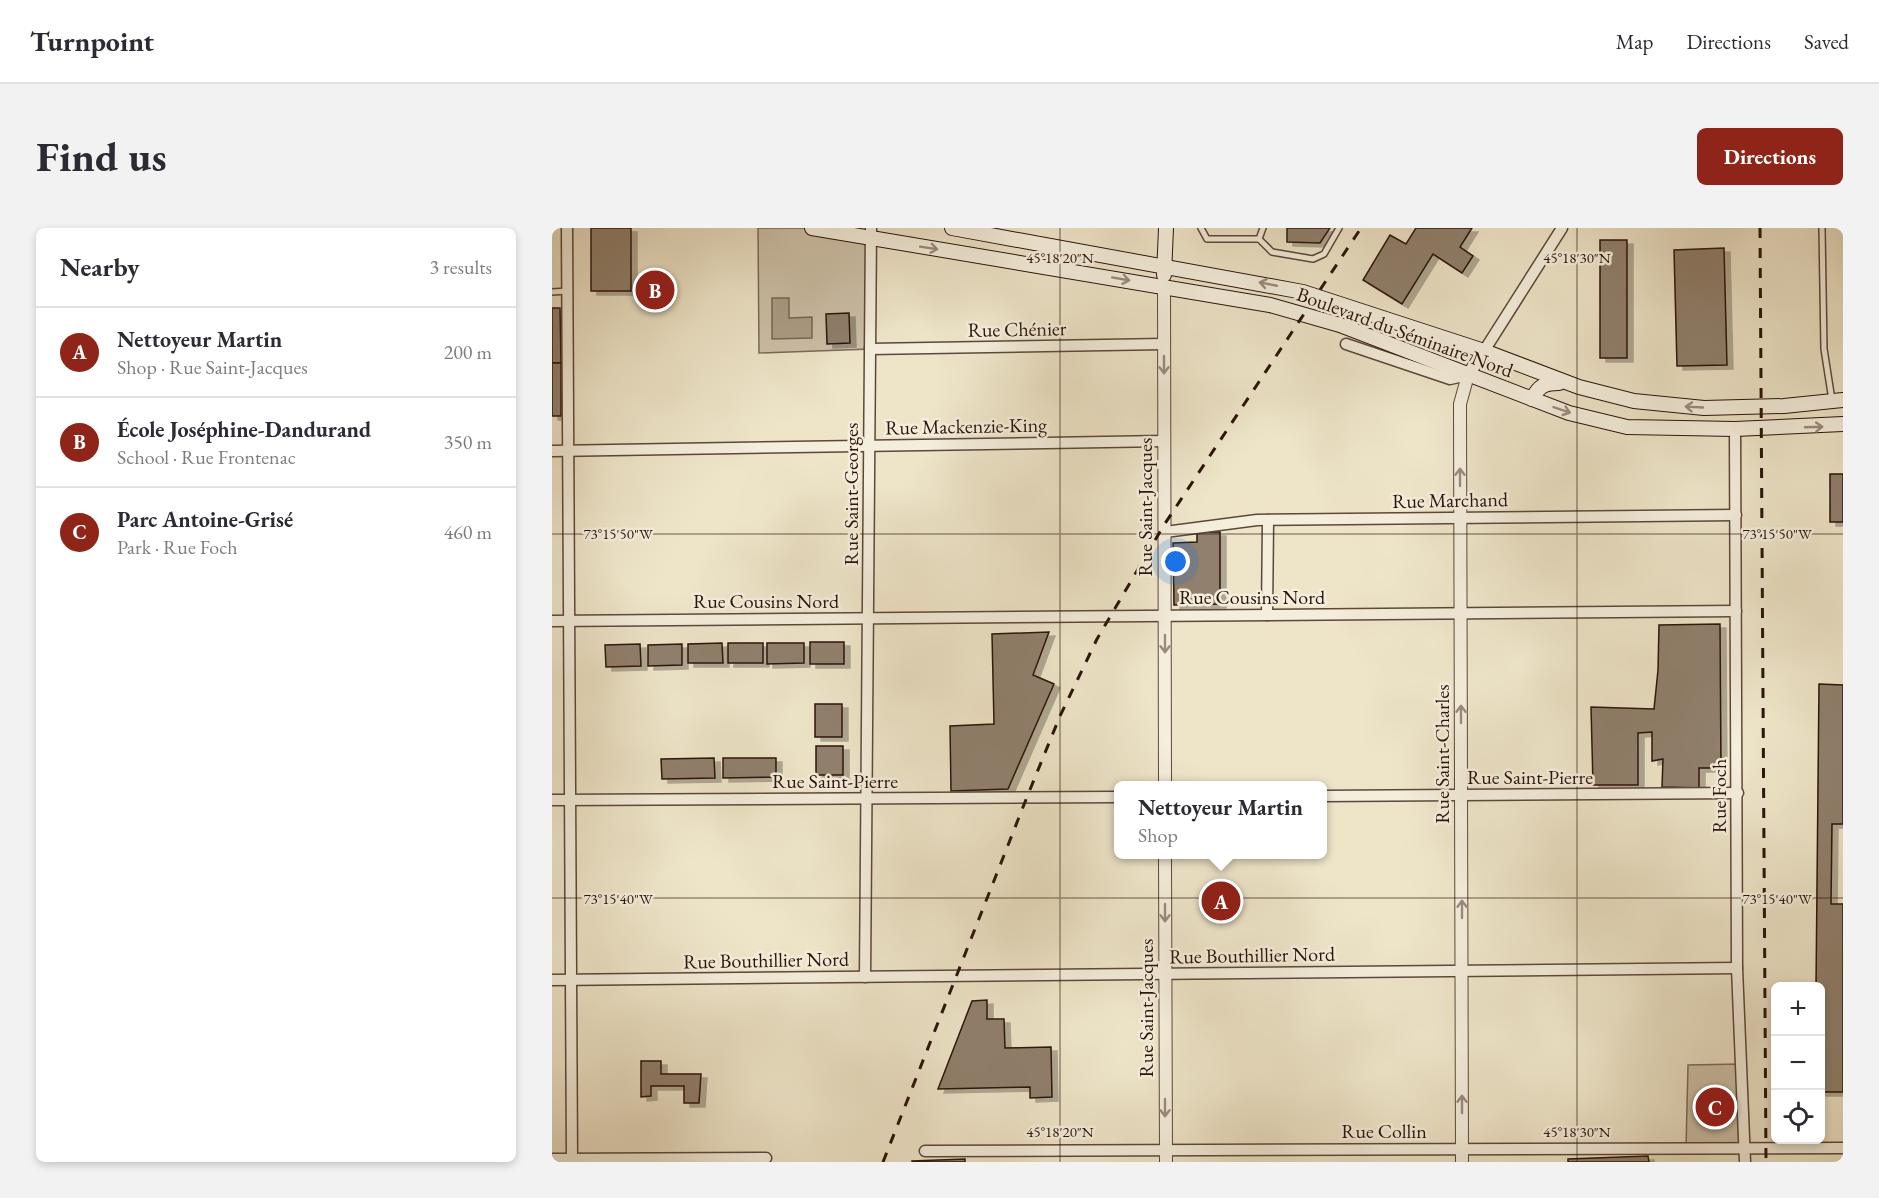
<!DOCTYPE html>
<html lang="en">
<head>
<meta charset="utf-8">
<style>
  :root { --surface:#fff; --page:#f2f2f3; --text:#2b2b33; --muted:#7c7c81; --line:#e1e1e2; --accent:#8f2418 }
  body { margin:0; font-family:"EB Garamond",serif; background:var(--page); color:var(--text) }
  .controls { position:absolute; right:18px; bottom:18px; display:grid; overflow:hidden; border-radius:9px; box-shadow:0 3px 9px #0003 }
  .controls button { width:54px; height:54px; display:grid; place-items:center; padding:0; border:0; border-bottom:2px solid var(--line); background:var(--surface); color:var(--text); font:30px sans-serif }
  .you { position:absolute; left:624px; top:334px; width:21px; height:21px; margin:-15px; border:4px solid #fff; border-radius:50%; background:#1a73e8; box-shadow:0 0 0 9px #1a73e833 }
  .badge { display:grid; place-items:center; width:39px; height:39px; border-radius:50%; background:var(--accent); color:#fff; font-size:20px; font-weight:700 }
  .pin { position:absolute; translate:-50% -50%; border:3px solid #fff; box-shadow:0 2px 6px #0006 }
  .popup { position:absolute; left:562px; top:553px; width:213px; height:78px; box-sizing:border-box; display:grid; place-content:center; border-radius:9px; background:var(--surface); filter:drop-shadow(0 2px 4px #0005); font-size:20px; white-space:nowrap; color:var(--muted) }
  .popup b { font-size:22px; color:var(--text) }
  .popup::after { content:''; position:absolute; left:50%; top:100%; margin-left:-12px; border:12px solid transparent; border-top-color:var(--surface) }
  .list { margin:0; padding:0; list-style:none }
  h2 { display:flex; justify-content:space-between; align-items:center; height:78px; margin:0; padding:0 24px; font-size:26px }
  h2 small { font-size:20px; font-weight:400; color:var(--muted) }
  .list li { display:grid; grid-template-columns:39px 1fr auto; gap:18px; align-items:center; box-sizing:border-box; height:90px; padding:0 24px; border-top:2px solid var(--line) }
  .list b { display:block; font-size:22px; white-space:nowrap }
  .list p { margin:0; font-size:20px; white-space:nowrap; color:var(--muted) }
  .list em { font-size:20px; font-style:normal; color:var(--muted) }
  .icon { flex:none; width:33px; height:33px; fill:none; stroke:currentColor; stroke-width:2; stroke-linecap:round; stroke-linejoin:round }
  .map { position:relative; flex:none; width:1291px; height:934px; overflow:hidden; border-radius:9px }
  header { display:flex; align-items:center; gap:36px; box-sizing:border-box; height:84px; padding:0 30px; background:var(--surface); border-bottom:2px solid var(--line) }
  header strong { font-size:28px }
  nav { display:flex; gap:33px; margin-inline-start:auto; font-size:21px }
  .intro { display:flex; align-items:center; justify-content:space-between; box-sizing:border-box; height:144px; padding:0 36px }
  h1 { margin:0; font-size:42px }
  .button { padding:15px 27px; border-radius:9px; background:var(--accent); color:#fff; font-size:21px; font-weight:700 }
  main { display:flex; gap:36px; padding:0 36px }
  aside { flex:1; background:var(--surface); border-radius:9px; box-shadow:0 3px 9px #0003 }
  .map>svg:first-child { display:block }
</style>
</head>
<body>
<header>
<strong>Turnpoint</strong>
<nav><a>Map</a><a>Directions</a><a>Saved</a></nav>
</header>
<div class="intro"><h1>Find us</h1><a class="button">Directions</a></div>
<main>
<aside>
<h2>Nearby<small>3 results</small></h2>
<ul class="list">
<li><span class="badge">A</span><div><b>Nettoyeur Martin</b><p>Shop · Rue Saint-Jacques</p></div><em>200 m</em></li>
<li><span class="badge">B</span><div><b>École Joséphine-Dandurand</b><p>School · Rue Frontenac</p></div><em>350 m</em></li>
<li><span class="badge">C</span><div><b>Parc Antoine-Grisé</b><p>Park · Rue Foch</p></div><em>460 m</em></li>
</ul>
</aside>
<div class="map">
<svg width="1291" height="934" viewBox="0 0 1291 934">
  <defs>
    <filter id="shadow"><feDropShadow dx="6" dy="4" stdDeviation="0" flood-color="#0004"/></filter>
  </defs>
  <rect width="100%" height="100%" fill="#eee5c9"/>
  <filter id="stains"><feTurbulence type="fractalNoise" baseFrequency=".00333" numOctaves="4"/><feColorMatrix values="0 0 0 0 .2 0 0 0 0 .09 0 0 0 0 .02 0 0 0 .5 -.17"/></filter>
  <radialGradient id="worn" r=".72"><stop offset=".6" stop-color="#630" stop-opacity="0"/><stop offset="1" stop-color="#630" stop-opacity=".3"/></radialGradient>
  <!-- green -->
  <g fill="#cdc1a9" stroke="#7c6a5a" stroke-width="1.5">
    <polygon points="206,0 260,0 319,11 318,121 207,125"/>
    <polygon points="1189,836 1193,920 1134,920 1136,837"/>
  </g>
  <!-- water -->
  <polygon fill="#ac9e88" stroke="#786656" stroke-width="1.5" points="220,70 237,70 237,90 260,89 260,110 220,111"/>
  <!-- building -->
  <g fill="#90806d" stroke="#2b130a" stroke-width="1.5" filter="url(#shadow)">
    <rect x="39" y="0" width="40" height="63"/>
    <polygon points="735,0 778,0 768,15 735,14"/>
    <polygon points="864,0 920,0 908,19 921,28 910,45 881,26 850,76 811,52 838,7 854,16"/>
    <rect x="1048" y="12" width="27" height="118"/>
    <polygon points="1172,20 1175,137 1125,138 1122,22"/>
    <polygon points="0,80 8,80 9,135 0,135"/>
    <polygon points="297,85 298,115 275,116 274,86"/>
    <rect x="0" y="135" width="9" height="53"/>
    <rect x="1278" y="246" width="13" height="48"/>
    <polygon points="645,304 668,304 668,376 622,377 621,315 645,314"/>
    <polygon points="1168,396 1169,540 1147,540 1147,560 1110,559 1111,531 1100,533 1100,504 1086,505 1086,557 1041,557 1039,479 1102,481 1106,442 1107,397"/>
    <polygon points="497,404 481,447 502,456 456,561 399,563 398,498 442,496 440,406"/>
    <rect x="258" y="414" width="34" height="22"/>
    <polygon points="170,415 171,435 136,435 136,416"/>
    <rect x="176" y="415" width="35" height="20"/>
    <polygon points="215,415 252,415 252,435 215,436"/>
    <polygon points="88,416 89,438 54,439 53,417"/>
    <polygon points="130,416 130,437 96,438 96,417"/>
    <polygon points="1267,456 1291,457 1291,596 1280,596 1279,676 1291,676 1291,864 1268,864 1268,758 1264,758"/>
    <rect x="263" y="476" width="27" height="33"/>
    <rect x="264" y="518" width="27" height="29"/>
    <polygon points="162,530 163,550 110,551 109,531"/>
    <polygon points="171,530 224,530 224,549 171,550"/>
    <polygon points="435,772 435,791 452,791 453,820 499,819 500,869 478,870 478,859 386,861 420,773"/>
    <polygon points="89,833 109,833 109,846 149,846 147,875 132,875 132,858 99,858 99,868 89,869"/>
    <polygon points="1096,928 1097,934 1016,934 1016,931"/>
    <polygon points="413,931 413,934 360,934 360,933"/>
  </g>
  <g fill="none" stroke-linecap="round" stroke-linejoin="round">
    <!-- service casing -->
    <g stroke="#5c483a" stroke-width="8">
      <g id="service">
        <polyline points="649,0 655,11 707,11 711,0"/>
        <polyline points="1270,0 1272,121 1280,172"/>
        <polyline points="707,11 720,24 761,31 772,26 787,0"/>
        <polyline points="0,64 16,63"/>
      </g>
    </g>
    <!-- minor casing -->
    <g stroke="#5c483a" stroke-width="13">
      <g id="minor">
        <polyline points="15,0 20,934"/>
        <polyline points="794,116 898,151 916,147"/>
        <polyline points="318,121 612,116"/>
        <polyline points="932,123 1010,0"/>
        <polyline points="1183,201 1185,740 1193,934"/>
        <polyline points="0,223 612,213"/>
        <polyline points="613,304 705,292 1184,287"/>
        <polyline points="715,387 716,292"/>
        <polyline points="0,393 1184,383"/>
        <polyline points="771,568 1186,565"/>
        <polyline points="0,572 567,569"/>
        <polyline points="313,749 319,0"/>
        <polyline points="0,752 1185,740"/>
        <polyline points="373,923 1291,920"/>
        <polyline points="0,931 214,930"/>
      </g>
    </g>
    <!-- tertiary casing -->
    <g stroke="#5c483a" stroke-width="14">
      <g id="tertiary">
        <polyline points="612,58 613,558"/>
        <polyline points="613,626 614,934"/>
        <polyline points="910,934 908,176 916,147 932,123"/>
      </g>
    </g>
    <!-- secondary casing -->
    <g stroke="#2b130a" stroke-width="16">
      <g id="secondary">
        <polyline points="260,0 718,77 788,97 1017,185 1075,199 1183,201 1291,196"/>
        <polyline points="400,0 751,64 932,123 1027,159 1082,173 1152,180 1232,178 1291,172"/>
        <polyline points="612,47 614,0"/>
        <path d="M 980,171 C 987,158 992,155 1007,155"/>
      </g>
    </g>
    <!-- service -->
    <use href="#service" stroke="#f4eedc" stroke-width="5"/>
    <!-- minor -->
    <use href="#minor" stroke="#f4eedc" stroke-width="10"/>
    <!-- tertiary -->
    <use href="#tertiary" stroke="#f4eedc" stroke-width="12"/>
    <!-- secondary -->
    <use href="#secondary" stroke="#f4eedc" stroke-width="14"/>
    <!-- rail -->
    <g stroke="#2b130a" stroke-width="3" stroke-dasharray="10 10" stroke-linecap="butt">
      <polyline points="1208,0 1214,934"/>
      <polyline points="331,934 475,569 508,488 545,411 612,297 809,0"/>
    </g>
  </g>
  <!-- one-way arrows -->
  <defs><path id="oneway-shaft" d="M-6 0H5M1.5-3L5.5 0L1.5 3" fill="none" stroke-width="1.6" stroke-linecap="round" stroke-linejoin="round" transform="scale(1.5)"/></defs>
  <g stroke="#9a8b7e">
    <use href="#oneway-shaft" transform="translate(377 20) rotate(9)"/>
    <use href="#oneway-shaft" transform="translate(569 51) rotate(10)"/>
    <use href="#oneway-shaft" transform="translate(716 56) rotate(-169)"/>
    <use href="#oneway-shaft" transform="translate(612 137) rotate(90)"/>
    <use href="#oneway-shaft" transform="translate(1142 179) rotate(-177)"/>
    <use href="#oneway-shaft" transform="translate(1010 182) rotate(19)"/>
    <use href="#oneway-shaft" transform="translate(1262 199) rotate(-2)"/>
    <use href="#oneway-shaft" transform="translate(908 249) rotate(-90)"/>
    <use href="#oneway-shaft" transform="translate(613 416) rotate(90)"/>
    <use href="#oneway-shaft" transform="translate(909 486) rotate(-90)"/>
    <use href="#oneway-shaft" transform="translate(910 681) rotate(-90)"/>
    <use href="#oneway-shaft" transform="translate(613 685) rotate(90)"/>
    <use href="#oneway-shaft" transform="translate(910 876) rotate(-90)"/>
    <use href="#oneway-shaft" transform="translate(613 880) rotate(90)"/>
  </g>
  <!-- ticks -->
  <path fill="none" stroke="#2b130a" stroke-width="1.5" stroke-opacity="0.45" d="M 508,0 L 508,934M 1025,0 L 1025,934M 0,306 L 1291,306M 0,670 L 1291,670"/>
  <g text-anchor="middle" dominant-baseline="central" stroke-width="5" stroke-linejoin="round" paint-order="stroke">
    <!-- street labels -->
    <g font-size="20" fill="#2b130a" stroke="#f4eedc">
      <text transform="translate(465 101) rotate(-1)">Rue Chénier</text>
      <text transform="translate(853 104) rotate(20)">Boulevard du Séminaire Nord</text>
      <text transform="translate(414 198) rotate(-1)">Rue Mackenzie-King</text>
      <text transform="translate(299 266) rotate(-90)">Rue Saint-Georges</text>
      <text transform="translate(898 272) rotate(-1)">Rue Marchand</text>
      <text transform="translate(593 279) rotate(-90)">Rue Saint-Jacques</text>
      <text x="700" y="369">Rue Cousins Nord</text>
      <text x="214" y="373">Rue Cousins Nord</text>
      <text transform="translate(890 526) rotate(-90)">Rue Saint-Charles</text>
      <text x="978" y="549">Rue Saint-Pierre</text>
      <text x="283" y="553">Rue Saint-Pierre</text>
      <text transform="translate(1167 568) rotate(-90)">Rue Foch</text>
      <text transform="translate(700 727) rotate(-1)">Rue Bouthillier Nord</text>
      <text transform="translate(214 732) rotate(-1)">Rue Bouthillier Nord</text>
      <text transform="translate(594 780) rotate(-90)">Rue Saint-Jacques</text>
      <text x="832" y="903">Rue Collin</text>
    </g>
  </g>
  <g font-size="15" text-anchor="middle" fill="#2b130a" stroke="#f4eedc" stroke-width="5" stroke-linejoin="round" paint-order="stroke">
    <text x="508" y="35">45°18'20"N</text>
    <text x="1025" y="35">45°18'30"N</text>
    <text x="1225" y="311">73°15'50"W</text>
    <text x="66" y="311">73°15'50"W</text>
    <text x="1225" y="676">73°15'40"W</text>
    <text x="66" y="676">73°15'40"W</text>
    <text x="508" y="909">45°18'20"N</text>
    <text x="1025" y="909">45°18'30"N</text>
  </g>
  <rect width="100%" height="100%" filter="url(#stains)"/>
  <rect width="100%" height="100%" fill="url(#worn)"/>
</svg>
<div class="controls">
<button>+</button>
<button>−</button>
<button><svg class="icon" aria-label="locate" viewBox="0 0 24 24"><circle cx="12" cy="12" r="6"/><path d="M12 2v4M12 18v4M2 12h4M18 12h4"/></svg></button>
</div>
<div class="you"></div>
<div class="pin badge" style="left:669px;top:673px">A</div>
<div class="popup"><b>Nettoyeur Martin</b>Shop</div>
<div class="pin badge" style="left:103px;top:62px">B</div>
<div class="pin badge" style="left:1163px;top:879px">C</div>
</div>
</main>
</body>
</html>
